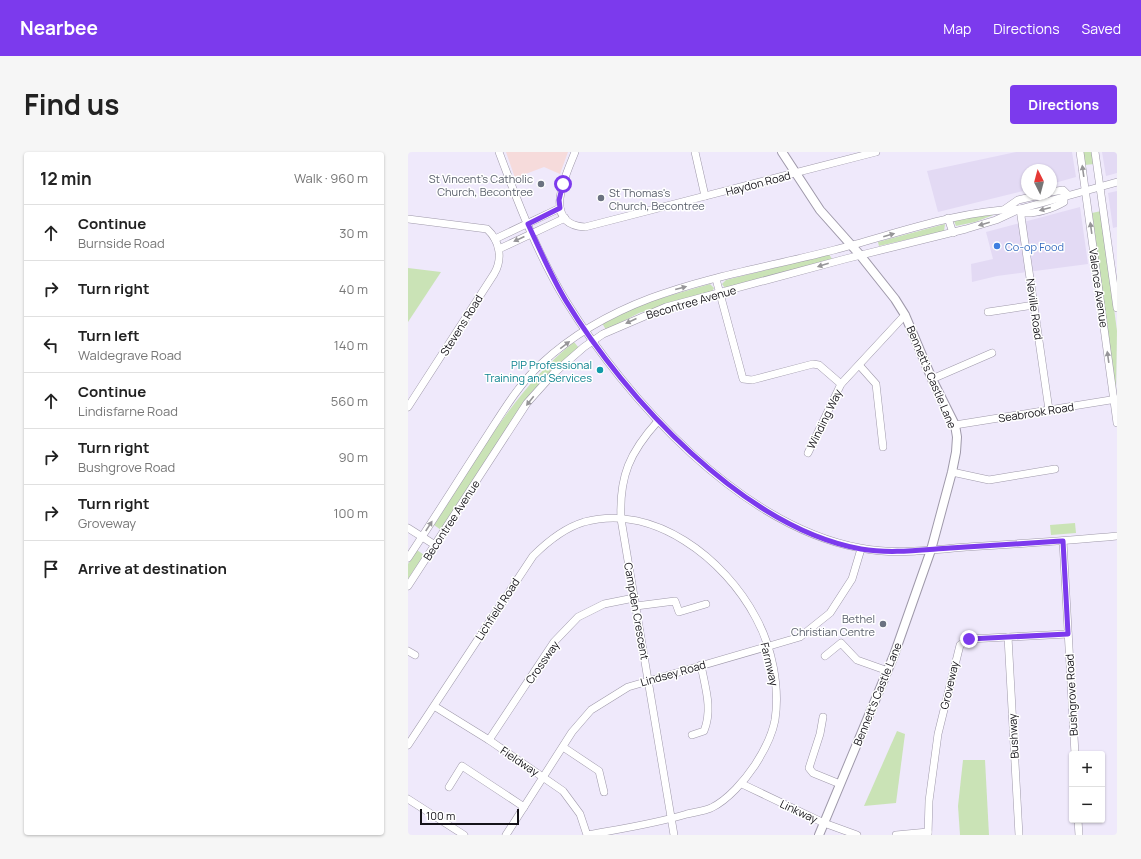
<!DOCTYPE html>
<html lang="en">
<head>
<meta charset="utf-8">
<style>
  :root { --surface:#fff; --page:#f6f6f6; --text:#222; --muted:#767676; --line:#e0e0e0; --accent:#7c3aed }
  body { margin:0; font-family:Manrope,sans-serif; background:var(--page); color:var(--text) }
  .controls { position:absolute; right:12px; bottom:12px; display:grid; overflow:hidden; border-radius:4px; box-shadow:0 1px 3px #0004 }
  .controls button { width:36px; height:36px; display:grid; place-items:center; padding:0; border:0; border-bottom:1px solid var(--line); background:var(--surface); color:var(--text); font:20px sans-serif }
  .compass { position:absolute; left:613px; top:12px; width:36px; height:36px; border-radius:50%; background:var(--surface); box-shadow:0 1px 3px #0004; rotate:354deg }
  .scale { position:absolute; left:12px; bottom:10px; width:99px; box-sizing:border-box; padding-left:4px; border:2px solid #151319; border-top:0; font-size:11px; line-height:14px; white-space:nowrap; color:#151319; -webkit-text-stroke:3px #fff; paint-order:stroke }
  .stop { position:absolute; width:12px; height:12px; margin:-9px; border:3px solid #7c3aed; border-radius:50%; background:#fff }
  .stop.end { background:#7c3aed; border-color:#fff; box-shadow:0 1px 4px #0008 }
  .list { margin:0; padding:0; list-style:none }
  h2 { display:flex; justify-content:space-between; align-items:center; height:52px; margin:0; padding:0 16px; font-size:17px }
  h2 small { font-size:13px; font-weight:400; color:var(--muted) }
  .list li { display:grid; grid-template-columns:26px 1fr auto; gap:12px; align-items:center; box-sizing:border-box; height:56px; padding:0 16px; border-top:1px solid var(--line) }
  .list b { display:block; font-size:15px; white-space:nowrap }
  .list p { margin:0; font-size:13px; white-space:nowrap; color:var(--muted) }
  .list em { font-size:13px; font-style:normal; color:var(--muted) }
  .icon { flex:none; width:22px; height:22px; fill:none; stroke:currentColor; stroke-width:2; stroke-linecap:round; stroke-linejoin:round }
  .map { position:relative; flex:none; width:709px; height:683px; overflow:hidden; border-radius:4px }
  header { display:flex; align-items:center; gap:24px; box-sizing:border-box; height:56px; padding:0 20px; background:var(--accent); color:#fff }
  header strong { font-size:19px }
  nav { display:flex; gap:22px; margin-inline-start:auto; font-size:14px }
  .intro { display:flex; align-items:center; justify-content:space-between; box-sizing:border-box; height:96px; padding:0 24px }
  h1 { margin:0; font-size:28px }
  .button { padding:10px 18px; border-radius:4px; background:var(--accent); color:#fff; font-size:14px; font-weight:700 }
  main { display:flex; gap:24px; padding:0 24px }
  aside { flex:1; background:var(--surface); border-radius:4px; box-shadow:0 1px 3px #0004 }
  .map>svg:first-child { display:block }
</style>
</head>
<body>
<header>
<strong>Nearbee</strong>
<nav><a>Map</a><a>Directions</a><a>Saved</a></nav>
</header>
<div class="intro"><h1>Find us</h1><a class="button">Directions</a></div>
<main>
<aside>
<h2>12 min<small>Walk · 960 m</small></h2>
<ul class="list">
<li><svg class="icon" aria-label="ahead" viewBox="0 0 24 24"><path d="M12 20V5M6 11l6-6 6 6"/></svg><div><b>Continue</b><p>Burnside Road</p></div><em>30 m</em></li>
<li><svg class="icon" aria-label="right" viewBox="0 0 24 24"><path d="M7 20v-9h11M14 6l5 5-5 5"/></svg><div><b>Turn right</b></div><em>40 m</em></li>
<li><svg class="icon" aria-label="left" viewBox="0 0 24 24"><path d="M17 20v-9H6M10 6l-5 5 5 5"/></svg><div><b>Turn left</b><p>Waldegrave Road</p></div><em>140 m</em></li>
<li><svg class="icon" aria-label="ahead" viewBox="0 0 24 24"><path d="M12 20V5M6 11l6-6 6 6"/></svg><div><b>Continue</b><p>Lindisfarne Road</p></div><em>560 m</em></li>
<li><svg class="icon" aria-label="right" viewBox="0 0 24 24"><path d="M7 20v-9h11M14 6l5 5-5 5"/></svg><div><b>Turn right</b><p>Bushgrove Road</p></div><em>90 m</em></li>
<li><svg class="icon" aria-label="right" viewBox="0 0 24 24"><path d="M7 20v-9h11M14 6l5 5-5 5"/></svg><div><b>Turn right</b><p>Groveway</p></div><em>100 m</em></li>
<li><svg class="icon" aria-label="arrive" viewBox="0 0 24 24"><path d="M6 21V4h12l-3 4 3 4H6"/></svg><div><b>Arrive at destination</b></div></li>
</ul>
</aside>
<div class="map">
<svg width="709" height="683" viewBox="0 0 709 683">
  <rect width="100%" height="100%" fill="#efe9fb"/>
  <!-- built -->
  <g fill="#e3daf4">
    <polygon points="608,0 664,0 668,25 643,32 643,18 619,18 619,38 530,60 519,19"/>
    <polygon points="694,0 709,0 709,21 698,24"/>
    <polygon points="709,39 709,75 705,76 700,41"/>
    <polygon points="672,55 680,112 589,124 564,130 563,112 585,107 578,80"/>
  </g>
  <!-- education -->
  <polygon fill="#f6dbdb" points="98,0 160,0 152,22 136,15 107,26"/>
  <!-- green -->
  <g fill="#cae3b6">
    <polygon points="675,0 684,0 686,12 677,13"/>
    <polygon points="693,59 709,179 708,240 684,61"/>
    <polygon points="588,62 567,70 548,74 546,69 565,63"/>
    <polygon points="537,72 536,79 471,94 470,90"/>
    <polygon points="421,102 424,107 317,136 314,132 318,128"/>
    <polygon points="0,116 33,120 0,170"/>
    <polygon points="302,132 306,136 304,140 231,161 198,178 194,171 226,154"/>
    <path d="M 166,190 L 171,196 L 123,241 L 98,277 L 33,378 L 26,373 C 68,309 105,238 166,190 Z"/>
    <polygon points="667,371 668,381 643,383 642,373"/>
    <polygon points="9,398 16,403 0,427 0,412"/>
    <polygon points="489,579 497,582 488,651 456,654"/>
    <polygon points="555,608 577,608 581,683 552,683 550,654"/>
  </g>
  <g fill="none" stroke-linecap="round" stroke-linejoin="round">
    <!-- minor casing -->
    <g stroke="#9f99aa" stroke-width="8">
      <g id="minor">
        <path d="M 91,0 C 110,51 130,103 158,149 C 219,248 333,374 452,396 C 486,403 523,398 558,395 C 608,392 659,389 709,384"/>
        <path d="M 167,0 C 158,23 133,72 177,75 L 468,0"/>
        <polyline points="287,0 297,44"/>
        <polyline points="672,0 709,271"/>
        <polyline points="687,0 709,156"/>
        <polyline points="643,40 655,38 660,43"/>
        <polyline points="597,57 610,48 636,42"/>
        <polyline points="612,57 641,258"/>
        <polyline points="540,66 545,81"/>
        <path d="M 0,67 L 79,77 C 92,89 95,107 86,122 L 0,255"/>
        <polyline points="87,87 152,56"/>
        <polyline points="91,97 157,66"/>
        <polyline points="308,127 335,227 344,228 405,212 411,213 433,232"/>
        <polyline points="580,160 626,153"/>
        <polyline points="452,214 468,232 475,295"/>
        <polyline points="524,227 584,201"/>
        <path d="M 250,269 C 222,300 211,324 213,367 L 266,683"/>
        <polyline points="547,273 709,247"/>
        <polyline points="400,301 433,232 497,163"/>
        <polyline points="544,320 581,328 647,317"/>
        <polyline points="0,376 27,393"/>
        <polyline points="655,389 667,602"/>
        <path d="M 0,406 C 26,367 51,327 77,287 C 94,261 110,233 133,212 C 216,135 322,125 426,98 C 488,82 547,59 612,57 L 616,61 C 628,62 646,56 656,50 L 656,44"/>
        <polyline points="0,434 119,251 145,222 176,195 195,182 258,155 437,107 558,77 588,68 612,57 709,30"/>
        <polyline points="228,454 267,449 271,460 298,452"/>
        <polyline points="600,485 611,683"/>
        <polyline points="0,499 7,503"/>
        <polyline points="417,504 433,491 449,508 480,519"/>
        <polyline points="415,565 412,582 401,616 405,621 432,632"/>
        <path d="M 284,583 L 296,579 C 305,557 297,535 293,513"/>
        <polyline points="81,588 146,490 170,465 196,452 226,446"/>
        <path d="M 0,593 L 125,404 C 140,389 156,376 176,370 C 246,351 317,407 348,466 C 364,495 372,535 367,568 C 364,584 356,599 347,613 C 337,628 320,648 303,656 C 296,659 287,660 279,662 C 246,672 212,677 179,683 L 172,662 L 155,639 L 81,588 L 26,554"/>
        <polyline points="155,595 191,619 196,640"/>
        <polyline points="334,632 416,671 449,683"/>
        <polyline points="41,635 54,614 116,655"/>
        <polyline points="0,647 56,683"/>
        <polyline points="670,668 671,683"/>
        <polyline points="98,683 164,580 183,558 220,535 392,485 422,461 444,427 453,397"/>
        <polyline points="488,683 520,680"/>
        <polyline points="520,683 521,649 530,582 552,493 561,487 660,482"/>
      </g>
    </g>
    <!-- major casing -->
    <g stroke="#9f99aa" stroke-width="10">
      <polyline id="major" points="374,0 412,58 452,103 487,147 497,163 524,227 547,273 549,285 548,300 544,320 523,398 486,503 411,683"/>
    </g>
    <!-- minor -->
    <use href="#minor" stroke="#fff" stroke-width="7"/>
    <!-- major -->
    <use href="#major" stroke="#fff" stroke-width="8"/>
  </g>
  <!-- one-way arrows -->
  <defs><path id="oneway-solid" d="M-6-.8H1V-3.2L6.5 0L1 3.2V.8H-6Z"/></defs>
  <g fill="#969598">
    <use href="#oneway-solid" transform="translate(675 19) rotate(-98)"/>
    <use href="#oneway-solid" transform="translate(637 57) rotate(165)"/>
    <use href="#oneway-solid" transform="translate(576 72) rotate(164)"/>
    <use href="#oneway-solid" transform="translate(683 76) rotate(-98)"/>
    <use href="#oneway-solid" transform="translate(481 83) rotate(-16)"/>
    <use href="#oneway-solid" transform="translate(111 87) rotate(155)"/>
    <use href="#oneway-solid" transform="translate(415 113) rotate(163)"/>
    <use href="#oneway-solid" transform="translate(273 136) rotate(-15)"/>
    <use href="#oneway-solid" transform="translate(223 169) rotate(156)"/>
    <use href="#oneway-solid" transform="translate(157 193) rotate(-37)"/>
    <use href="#oneway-solid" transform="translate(700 205) rotate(-98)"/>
    <use href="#oneway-solid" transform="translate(122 249) rotate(128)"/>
    <use href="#oneway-solid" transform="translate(21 374) rotate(-57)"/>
  </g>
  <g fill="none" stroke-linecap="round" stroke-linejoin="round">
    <!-- route -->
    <path stroke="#7c3aed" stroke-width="5" d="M 155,32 L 151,48 L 152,56 L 120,72 C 132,98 143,124 158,149 C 217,246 336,376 453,397 C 482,402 512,398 542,396 C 579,394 617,391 655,389 L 660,482 L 561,487"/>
  </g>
  <!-- markers -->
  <g fill="#6b7280" stroke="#fff" stroke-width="1.5">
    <circle cx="133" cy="32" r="4"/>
    <circle cx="193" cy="46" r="4"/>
    <circle cx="475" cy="472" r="4"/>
  </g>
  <circle fill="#3f7fe0" stroke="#fff" stroke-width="1.5" cx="589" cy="94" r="4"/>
  <circle fill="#0f9aa8" stroke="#fff" stroke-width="1.5" cx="192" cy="218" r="4"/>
  <g text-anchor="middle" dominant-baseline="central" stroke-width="3" stroke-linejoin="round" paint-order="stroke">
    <!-- worship labels -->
    <g font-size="11" fill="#5b616d" stroke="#fff" text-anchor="end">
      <text x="125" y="26">St Vincent's Catholic<tspan x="125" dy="13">Church, Becontree</tspan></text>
      <text x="201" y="40" text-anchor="start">St Thomas's<tspan x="201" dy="13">Church, Becontree</tspan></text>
      <text x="467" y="466">Bethel<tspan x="467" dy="13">Christian Centre</tspan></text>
    </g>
    <!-- street labels -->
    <g font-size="11" fill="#151319" stroke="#fff">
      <text transform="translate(350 31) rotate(-15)">Haydon Road</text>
      <text transform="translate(691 136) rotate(82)">Valence Avenue</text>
      <text transform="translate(283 150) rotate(-16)">Becontree Avenue</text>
      <text transform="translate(627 157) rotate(82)">Neville Road</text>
      <text transform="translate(53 173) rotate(-58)">Stevens Road</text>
      <text transform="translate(524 225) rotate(67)">Bennett's Castle Lane</text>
      <text transform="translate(628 260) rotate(-9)">Seabrook Road</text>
      <text transform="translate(416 267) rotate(-64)">Winding Way</text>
      <text transform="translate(43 368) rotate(-57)">Becontree Avenue</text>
      <text transform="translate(89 457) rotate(-57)">Lichfield Road</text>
      <text transform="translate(229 459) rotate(80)">Campden Crescent</text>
      <text transform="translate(134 510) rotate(-55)">Crossway</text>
      <text transform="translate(362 512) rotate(77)">Farmway</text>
      <text transform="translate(265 521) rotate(-16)">Lindsey Road</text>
      <text transform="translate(541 533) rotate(-77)">Groveway</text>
      <text transform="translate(469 542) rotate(-68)">Bennett's Castle Lane</text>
      <text transform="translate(663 543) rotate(-93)">Bushgrove Road</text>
      <text transform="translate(605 584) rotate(-93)">Bushway</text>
      <text transform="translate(112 609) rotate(34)">Fieldway</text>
      <text transform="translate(391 659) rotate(25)">Linkway</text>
    </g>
    <!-- shop labels -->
    <g font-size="11" fill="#366cbe" stroke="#fff" text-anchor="start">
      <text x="597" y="94">Co-op Food</text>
    </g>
    <!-- culture labels -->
    <g font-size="11" fill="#0d838f" stroke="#fff" text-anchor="end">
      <text x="184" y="212">PIP Professional<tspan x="184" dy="13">Training and Services</tspan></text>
    </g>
  </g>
</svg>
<div class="controls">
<button>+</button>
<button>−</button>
</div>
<svg class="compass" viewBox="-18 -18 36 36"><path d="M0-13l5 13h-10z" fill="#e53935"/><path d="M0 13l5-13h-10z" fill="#767676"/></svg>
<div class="scale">100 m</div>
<div class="stop" style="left:155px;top:32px"></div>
<div class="stop end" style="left:561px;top:487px"></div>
</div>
</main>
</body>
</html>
